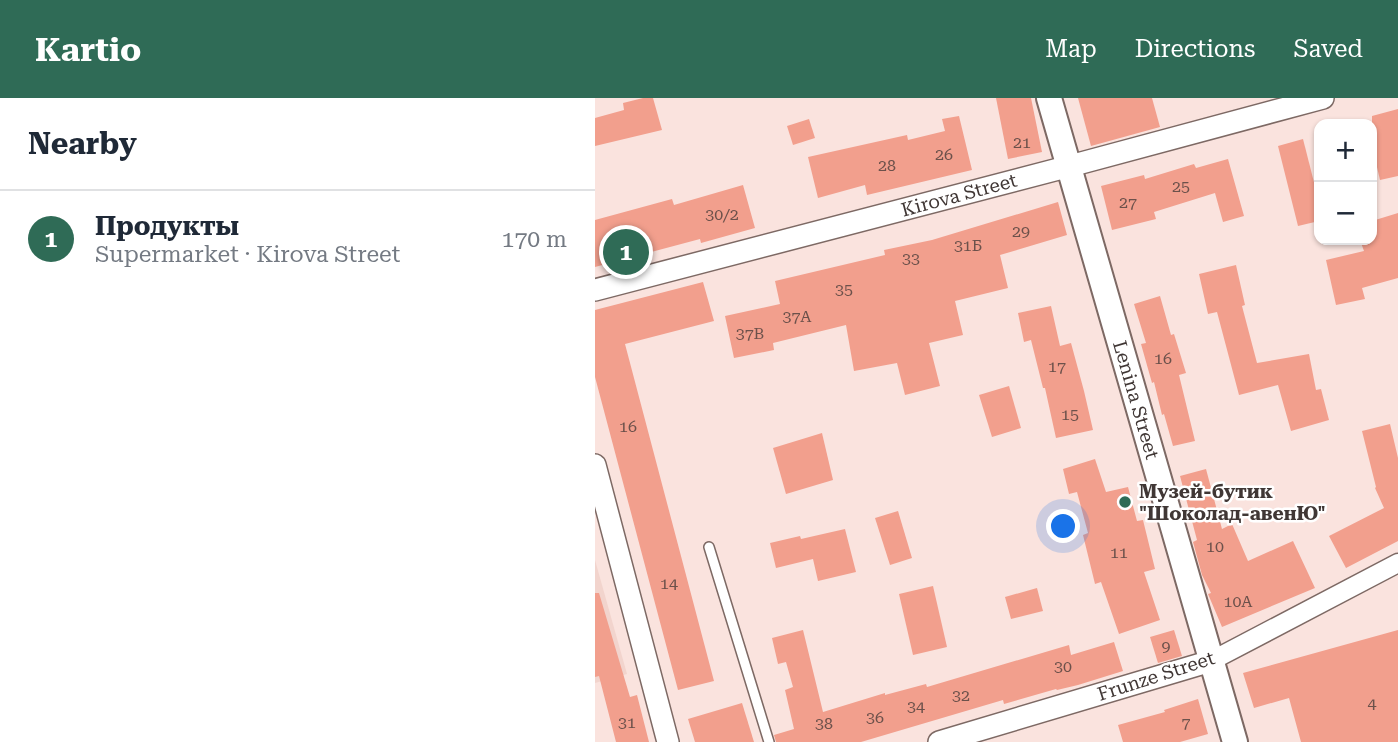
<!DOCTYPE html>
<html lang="en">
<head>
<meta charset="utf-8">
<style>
  :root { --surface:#fff; --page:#f2f2f3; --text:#1f2937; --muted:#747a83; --line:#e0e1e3; --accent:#2f6b56 }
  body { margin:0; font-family:"Roboto Serif",serif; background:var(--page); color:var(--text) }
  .controls { position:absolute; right:21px; top:21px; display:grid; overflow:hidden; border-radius:14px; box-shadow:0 2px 5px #0004 }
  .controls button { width:63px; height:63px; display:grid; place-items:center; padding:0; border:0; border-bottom:2px solid var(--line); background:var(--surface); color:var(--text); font:35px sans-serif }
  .you { position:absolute; left:469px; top:429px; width:24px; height:24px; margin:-18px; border:5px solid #fff; border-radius:50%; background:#1a73e8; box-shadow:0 0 0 10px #1a73e833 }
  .badge { display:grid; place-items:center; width:46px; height:46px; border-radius:50%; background:var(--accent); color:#fff; font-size:23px; font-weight:700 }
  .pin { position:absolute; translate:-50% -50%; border:4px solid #fff; box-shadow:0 2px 7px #0006 }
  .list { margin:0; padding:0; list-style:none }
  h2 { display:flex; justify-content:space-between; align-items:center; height:91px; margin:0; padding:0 28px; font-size:30px }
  h2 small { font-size:23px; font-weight:400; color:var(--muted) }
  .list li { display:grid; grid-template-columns:46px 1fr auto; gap:21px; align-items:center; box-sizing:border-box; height:98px; padding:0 28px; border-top:2px solid var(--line) }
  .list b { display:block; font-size:26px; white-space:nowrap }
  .list p { margin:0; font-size:23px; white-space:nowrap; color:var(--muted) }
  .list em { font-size:23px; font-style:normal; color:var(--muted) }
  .map { position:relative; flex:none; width:803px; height:644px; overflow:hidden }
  header { display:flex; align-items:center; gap:42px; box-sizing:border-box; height:98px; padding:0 35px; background:var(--accent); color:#fff }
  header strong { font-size:33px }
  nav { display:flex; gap:38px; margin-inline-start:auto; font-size:24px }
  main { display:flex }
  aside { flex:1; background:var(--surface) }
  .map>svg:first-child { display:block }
</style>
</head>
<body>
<header>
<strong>Kartio</strong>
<nav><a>Map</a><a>Directions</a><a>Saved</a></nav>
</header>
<main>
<aside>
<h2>Nearby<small></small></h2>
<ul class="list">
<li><span class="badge">1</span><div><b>Продукты</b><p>Supermarket · Kirova Street</p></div><em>170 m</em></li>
</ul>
</aside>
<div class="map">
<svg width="803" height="644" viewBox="0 0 803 644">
  <rect width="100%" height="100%" fill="#fae3de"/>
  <!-- built -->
  <polygon fill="#f2d4cd" points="0,462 32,576 0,585"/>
  <!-- building -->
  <g fill="#f29f8d">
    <polygon points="48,0 58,0 67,32 0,48 0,20 29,12 28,5"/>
    <polygon points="401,0 436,0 447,54 413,61"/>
    <polygon points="483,0 557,0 565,29 496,48"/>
    <polygon points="803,11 803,78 785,82 777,48 777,18"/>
    <polygon points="364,18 377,72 272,97 270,87 223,100 213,59 312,37 313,42 350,33 347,21"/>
    <polygon points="214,21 220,40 198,47 192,28"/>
    <polygon points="708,41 724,104 724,123 703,128 683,48"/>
    <polygon points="633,61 649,118 628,124 620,95 559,114 561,121 517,132 506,88 549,77 550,81 599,66 601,70"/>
    <polygon points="148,87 160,130 106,145 105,141 0,169 0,122 77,101 79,107"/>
    <polygon points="463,104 472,137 405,157 413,190 360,203 368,237 334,245 345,288 310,297 302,265 259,273 251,227 178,245 179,252 139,260 130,218 185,206 180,183 290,157 289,152 337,142"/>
    <polygon points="803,115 803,180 767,190 770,201 741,207 731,162 769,153 765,142 777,142 777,123"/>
    <polygon points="641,167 650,207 647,208 662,265 714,256 721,292 726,291 734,322 696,333 683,287 644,297 622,214 613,216 604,176"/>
    <polygon points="108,184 119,223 30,246 119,583 83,592 0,279 0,212"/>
    <polygon points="565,198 576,237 579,236 591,275 584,277 600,343 578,348 569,316 567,317 559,284 557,285 546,246 551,245 539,206"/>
    <polygon points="456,208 465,248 476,245 489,293 498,332 461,340 450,290 448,290 436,242 429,244 423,215"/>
    <polygon points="414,288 426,330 397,339 384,297"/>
    <polygon points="795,326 803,360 803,443 751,470 734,438 789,410 780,390 781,389 767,333"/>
    <polygon points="227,335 238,382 191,396 178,350"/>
    <polygon points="500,361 511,394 533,389 542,423 548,422 560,471 549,474 565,522 524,536 506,484 500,486 488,437 493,435 482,394 474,396 468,371"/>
    <polygon points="611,371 627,431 637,426 653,463 698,443 720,490 627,529 613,496 616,495 607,477 598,444 602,442 585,378"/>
    <polygon points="303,413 317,460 295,467 280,420"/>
    <polygon points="250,431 261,474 223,483 218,461 181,470 175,445 205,438 206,441"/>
    <polygon points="338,488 352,549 318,557 304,496"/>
    <polygon points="442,490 448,513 416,521 410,499"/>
    <polygon points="0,495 4,495 35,599 42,597 54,644 21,644 4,578 0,579"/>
    <polygon points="208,532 228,614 290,595 290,597 331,586 332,589 474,547 476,557 519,544 528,573 483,587 462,592 461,591 409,606 408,602 266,644 181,644 179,637 199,631 190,592 198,589 191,564 183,566 177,540"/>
    <polygon points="579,532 587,558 563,565 555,539"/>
    <polygon points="803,532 803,644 706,644 694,600 659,610 648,575"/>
    <polygon points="603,601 613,636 585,644 528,644 523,627 570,614 569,612"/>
    <polygon points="147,605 159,644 100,644 93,621"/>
  </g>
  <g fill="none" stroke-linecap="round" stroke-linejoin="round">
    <!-- service casing -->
    <g stroke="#7d6964" stroke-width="12">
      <polyline id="service" points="114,449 174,644"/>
    </g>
    <!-- minor casing -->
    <g stroke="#7d6964" stroke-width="21">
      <polyline id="minor" points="616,563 803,465"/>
    </g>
    <!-- tertiary casing -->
    <g stroke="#7d6964" stroke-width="24">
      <g id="tertiary">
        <polyline points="0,192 475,68 728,0"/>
        <polyline points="0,367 73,644"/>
        <polyline points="344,644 616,563"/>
      </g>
    </g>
    <!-- secondary casing -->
    <g stroke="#7d6964" stroke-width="28">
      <polyline id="secondary" points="454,0 640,644"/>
    </g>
    <!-- service -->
    <use href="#service" stroke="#fff" stroke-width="9"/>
    <!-- minor -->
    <use href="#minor" stroke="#fff" stroke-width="18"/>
    <!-- tertiary -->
    <use href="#tertiary" stroke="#fff" stroke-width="21"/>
    <!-- secondary -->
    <use href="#secondary" stroke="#fff" stroke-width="24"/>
  </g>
  <!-- markers -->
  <circle fill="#2f6b56" stroke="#fff" stroke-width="2.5" cx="530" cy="404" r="7"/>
  <g text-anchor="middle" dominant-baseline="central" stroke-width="5" stroke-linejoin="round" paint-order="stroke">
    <!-- number labels -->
    <g font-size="16" fill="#6c514b">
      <text x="427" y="44">21</text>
      <text x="349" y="56">26</text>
      <text x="292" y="67">28</text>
      <text x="586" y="88">25</text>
      <text x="533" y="104">27</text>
      <text x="127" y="116">30/2</text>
      <text x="426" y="133">29</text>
      <text x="373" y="147">31Б</text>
      <text x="316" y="160">33</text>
      <text x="249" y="191">35</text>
      <text x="202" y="218">37А</text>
      <text x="155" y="235">37В</text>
      <text x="568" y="260">16</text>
      <text x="462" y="268">17</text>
      <text x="475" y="316">15</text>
      <text x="33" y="328">16</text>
      <text x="620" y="448">10</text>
      <text x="524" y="454">11</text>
      <text x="74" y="485">14</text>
      <text x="643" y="503">10А</text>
      <text x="571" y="548">9</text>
      <text x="468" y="568">30</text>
      <text x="366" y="597">32</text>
      <text x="777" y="605">4</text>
      <text x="321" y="608">34</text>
      <text x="280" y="619">36</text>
      <text x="32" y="624">31</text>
      <text x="591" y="624">7</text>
      <text x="229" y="625">38</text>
    </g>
    <!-- street labels -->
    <g font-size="19" fill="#403735" stroke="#fff">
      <text transform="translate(364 97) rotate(-15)">Kirova Street</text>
      <text transform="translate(541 302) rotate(74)">Lenina Street</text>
      <text transform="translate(561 578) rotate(-18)">Frunze Street</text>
    </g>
    <!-- poi labels -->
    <g font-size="19" font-weight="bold" fill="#403735" stroke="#fff" text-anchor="start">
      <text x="544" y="393">Музей-бутик<tspan x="544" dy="22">"Шоколад-авенЮ"</tspan></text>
    </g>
  </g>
</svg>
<div class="controls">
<button>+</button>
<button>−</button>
</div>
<div class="you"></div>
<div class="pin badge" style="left:31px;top:154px">1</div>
</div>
</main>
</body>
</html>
